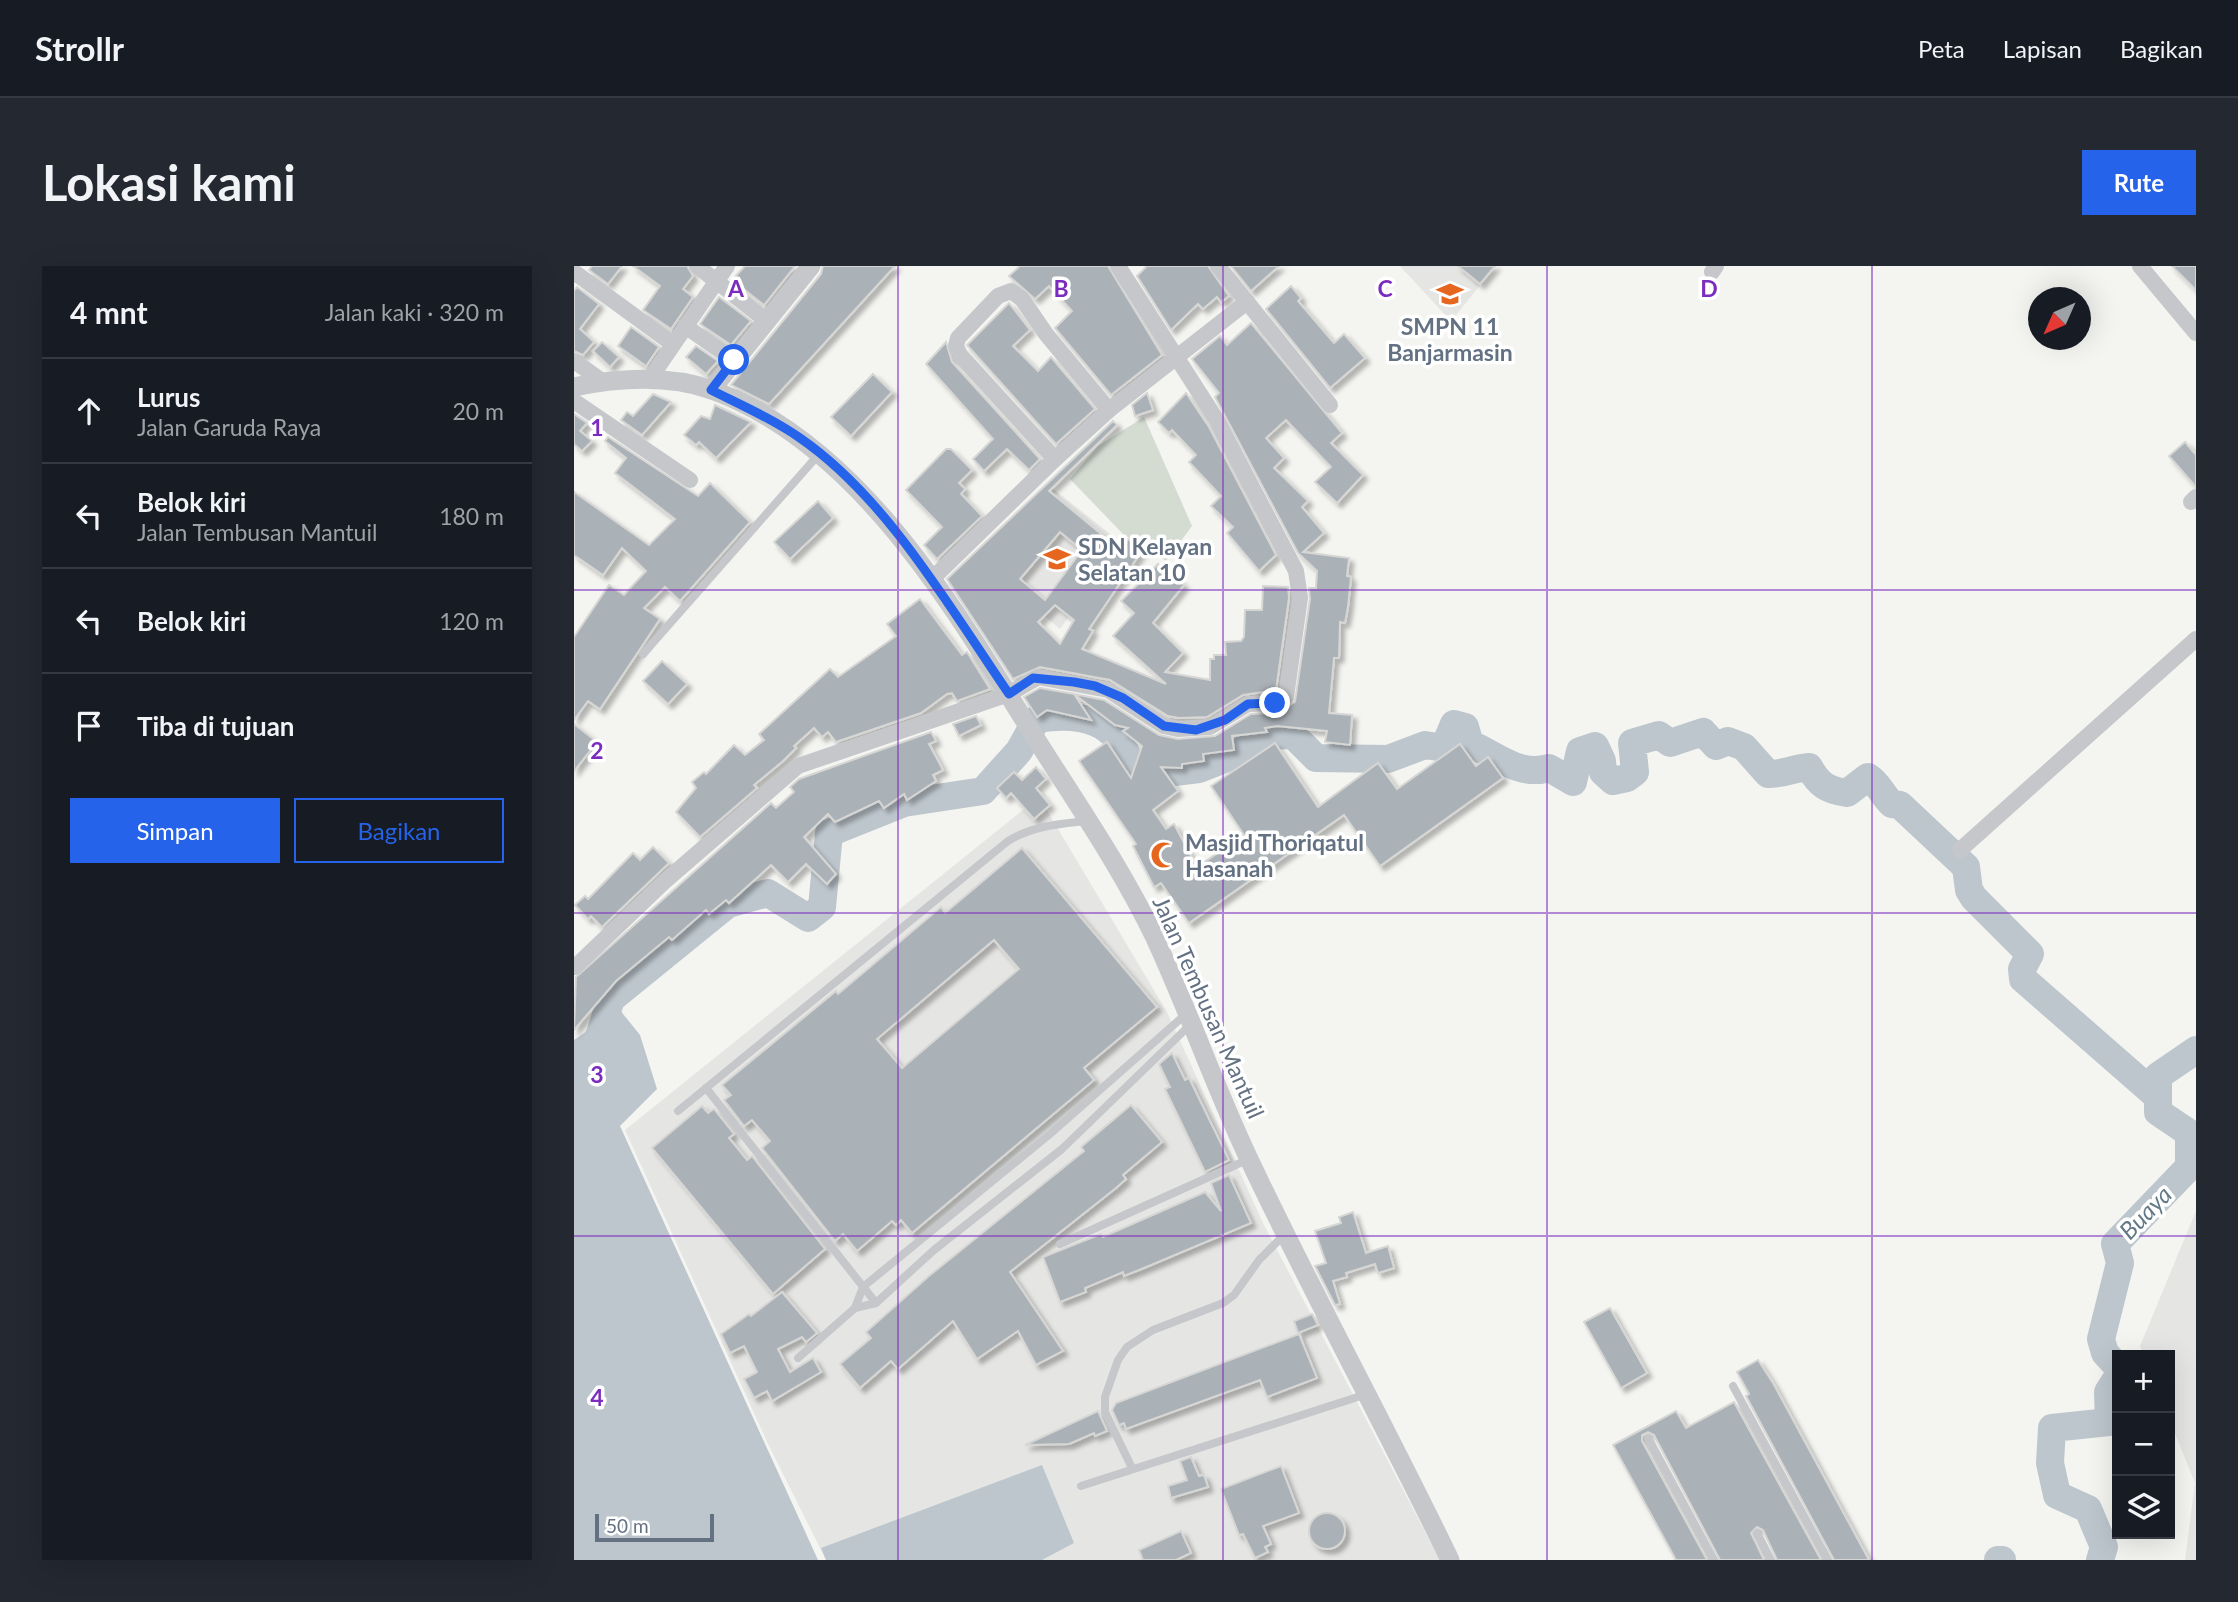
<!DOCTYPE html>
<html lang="id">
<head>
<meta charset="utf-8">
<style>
  :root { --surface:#171b24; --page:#242831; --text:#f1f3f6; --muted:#9ea1a6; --line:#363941; --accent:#2563eb }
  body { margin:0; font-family:Lato,sans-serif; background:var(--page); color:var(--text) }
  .controls { position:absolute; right:21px; bottom:21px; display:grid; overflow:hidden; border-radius:0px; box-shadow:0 7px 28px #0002 }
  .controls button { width:63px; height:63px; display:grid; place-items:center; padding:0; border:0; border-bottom:2px solid var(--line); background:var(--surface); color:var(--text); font:35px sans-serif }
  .compass { position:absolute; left:1454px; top:21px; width:63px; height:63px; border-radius:50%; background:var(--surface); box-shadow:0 7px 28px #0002; rotate:225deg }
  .scale { position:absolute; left:21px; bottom:18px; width:119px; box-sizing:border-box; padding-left:7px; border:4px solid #637183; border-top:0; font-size:19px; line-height:24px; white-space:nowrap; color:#637183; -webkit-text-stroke:5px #fff; paint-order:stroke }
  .stop { position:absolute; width:21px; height:21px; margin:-16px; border:5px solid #2563eb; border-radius:50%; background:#fff }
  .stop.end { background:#2563eb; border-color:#fff; box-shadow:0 2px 7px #0008 }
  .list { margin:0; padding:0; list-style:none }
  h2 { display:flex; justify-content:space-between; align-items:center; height:91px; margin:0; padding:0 28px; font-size:30px }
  h2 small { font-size:23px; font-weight:400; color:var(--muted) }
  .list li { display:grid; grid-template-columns:46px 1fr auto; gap:21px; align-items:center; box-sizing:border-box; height:105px; padding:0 28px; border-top:2px solid var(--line) }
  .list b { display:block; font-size:26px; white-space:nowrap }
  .list p { margin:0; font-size:23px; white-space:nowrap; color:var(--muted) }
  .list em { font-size:23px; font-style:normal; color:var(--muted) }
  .actions { display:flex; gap:14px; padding:21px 28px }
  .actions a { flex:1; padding:16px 0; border:2px solid var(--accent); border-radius:0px; text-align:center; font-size:24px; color:var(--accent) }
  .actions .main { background:var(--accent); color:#fff }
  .icon { flex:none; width:38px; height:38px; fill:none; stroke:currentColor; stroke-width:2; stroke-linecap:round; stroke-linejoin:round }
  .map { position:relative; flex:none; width:1622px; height:1294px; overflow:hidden; border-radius:0px }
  header { display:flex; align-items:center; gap:42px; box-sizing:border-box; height:98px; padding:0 35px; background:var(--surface); border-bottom:2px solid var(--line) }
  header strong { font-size:33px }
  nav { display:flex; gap:38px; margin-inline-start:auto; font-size:24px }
  .intro { display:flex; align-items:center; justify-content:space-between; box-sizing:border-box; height:168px; padding:0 42px }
  h1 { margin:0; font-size:49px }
  .button { padding:18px 32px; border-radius:0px; background:var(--accent); color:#fff; font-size:24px; font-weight:700 }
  main { display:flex; gap:42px; padding:0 42px }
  aside { flex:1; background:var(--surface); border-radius:0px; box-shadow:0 7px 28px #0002 }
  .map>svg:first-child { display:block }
</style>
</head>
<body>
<header>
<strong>Strollr</strong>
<nav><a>Peta</a><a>Lapisan</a><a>Bagikan</a></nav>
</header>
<div class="intro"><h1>Lokasi kami</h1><a class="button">Rute</a></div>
<main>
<aside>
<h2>4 mnt<small>Jalan kaki · 320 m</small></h2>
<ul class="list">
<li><svg class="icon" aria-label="ahead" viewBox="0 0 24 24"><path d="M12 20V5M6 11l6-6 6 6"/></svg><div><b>Lurus</b><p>Jalan Garuda Raya</p></div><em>20 m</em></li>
<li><svg class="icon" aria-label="left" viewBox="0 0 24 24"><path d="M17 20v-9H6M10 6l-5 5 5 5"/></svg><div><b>Belok kiri</b><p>Jalan Tembusan Mantuil</p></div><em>180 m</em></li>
<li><svg class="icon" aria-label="left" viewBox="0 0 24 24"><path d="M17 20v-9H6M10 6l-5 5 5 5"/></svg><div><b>Belok kiri</b></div><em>120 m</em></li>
<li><svg class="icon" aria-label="arrive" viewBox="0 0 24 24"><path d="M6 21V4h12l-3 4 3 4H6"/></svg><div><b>Tiba di tujuan</b></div></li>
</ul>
<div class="actions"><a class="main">Simpan</a><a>Bagikan</a></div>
</aside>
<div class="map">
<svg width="1622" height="1294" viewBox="0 0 1622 1294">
  <defs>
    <filter id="shadow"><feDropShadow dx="4.5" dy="4.5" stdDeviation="2" flood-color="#0004"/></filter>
  </defs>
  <rect width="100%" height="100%" fill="#f4f5f1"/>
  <!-- built -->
  <g fill="#e5e6e4">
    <polygon points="826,0 922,0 877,55"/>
    <polygon points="478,222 549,278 486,363 418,307"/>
    <polygon points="465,531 593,746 690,959 866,1294 252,1294 195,1180 51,864"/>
    <polygon points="1622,945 1622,1294 1611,1294 1621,1217 1596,1155 1596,1089 1569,1089 1566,1080"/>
  </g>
  <!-- green -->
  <polygon fill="#d4dcd2" points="570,151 618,260 592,295 550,269 496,213 524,180"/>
  <!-- water -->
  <g fill="#bdc6cd">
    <polygon points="37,733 66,769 83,823 46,860 244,1294 0,1294 0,774 20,760 18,752"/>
    <polygon points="468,1199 500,1277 468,1294 252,1294 247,1282"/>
  </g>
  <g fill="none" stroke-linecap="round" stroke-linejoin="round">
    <!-- river -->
    <g stroke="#bdc6cd" stroke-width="28">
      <path d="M 0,820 L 26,768 L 37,733 L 154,638 L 194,627 L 234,652 L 248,641 L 255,567 L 330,537 L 409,525 L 445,485 L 463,453 C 508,446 543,454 557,500 L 576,509 L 625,503 L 661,489 L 687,470 L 719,469 L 742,492 L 814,493 L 851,479 L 870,482 L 880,458 L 891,461 L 896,478 C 923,489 945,511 975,502 L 999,516 L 1006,485 L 1021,480 L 1028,495 L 1029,506 L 1039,515 L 1053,512 L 1061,506 L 1058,477 L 1085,469 L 1096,477 L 1129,466 L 1142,480 L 1154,475 L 1170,481 L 1194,508 C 1212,508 1220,502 1235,501 C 1245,519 1253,524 1273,527 L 1294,511 C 1306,519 1308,529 1318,538 L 1326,539 L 1392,601 L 1395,624 L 1400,632 L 1456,688 L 1448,703 L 1449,713 L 1584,831"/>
      <polyline points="1543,1100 1531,1087 1527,1073 1546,997 1541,978 1615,901 1615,867 1584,846 1584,810 1622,784"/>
      <polyline points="1424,1294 1428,1294"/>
      <polyline points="1526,1294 1530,1281 1514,1243 1483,1229 1476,1197 1478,1162 1535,1156 1534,1126 1543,1112"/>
    </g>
  </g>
  <!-- building -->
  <g fill="#aab1b7" stroke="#d6d6d4" stroke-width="2" fill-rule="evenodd" filter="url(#shadow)">
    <polygon points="18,0 48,0 34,18 15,4"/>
    <polygon points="59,0 113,0 119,10 109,23 119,31 97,63 69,44 86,20"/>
    <polygon points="171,0 221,0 190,39 158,14"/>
    <polygon points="249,0 321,0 195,138 157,119 247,8"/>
    <polygon points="446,0 534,0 588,89 537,129 481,62 498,45 475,20 461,33 435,10"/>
    <polygon points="573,0 634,0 655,30 647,36 643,31 629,43 624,38 597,64 563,10"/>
    <polygon points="657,0 705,0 677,25"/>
    <polygon points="884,0 921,0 906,18"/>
    <polygon points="1598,0 1622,0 1622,24"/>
    <polygon points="717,20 727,32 724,35 760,77 770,68 791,92 756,122 692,43"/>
    <polygon points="3,21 25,38 6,63 20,76 9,89 0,85 0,25"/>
    <polygon points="145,31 177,55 157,79 126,58"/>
    <polygon points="435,37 456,64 439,80 464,105 477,91 521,143 482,178 393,79"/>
    <polygon points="677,57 768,167 757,177 789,209 763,237 741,216 757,201 712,154 692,172 710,192 700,202 734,235 728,241 750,267 729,286 775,292 773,310 777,311 774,341 771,357 766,356 765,392 760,392 755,447 778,449 776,479 751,476 753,465 703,460 691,462 693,466 658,470 660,484 629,488 630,495 608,498 608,502 587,501 604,525 579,544 592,563 600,558 623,601 670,569 637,520 701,477 744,541 804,497 823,523 886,478 902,500 914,491 929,512 806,600 770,549 615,657 587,617 580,621 559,580 562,578 505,495 533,476 557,512 568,480 549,465 554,462 541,459 500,428 530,434 585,469 604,473 641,470 677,448 702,447 721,436 736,333 735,322 742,322 743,305 724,287 641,131 645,127 618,93 646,70 653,79"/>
    <polygon points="57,61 85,81 72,100 44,80"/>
    <polygon points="28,76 45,91 36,101 19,85"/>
    <polygon points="372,76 378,96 466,193 455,204 433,183 410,205 399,193 419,173 352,98"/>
    <polygon points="122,80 144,95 132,108 112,91"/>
    <polygon points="299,108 318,126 277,170 257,151"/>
    <polygon points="573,127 579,144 561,150 558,139"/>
    <polygon points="612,127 635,161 702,289 685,305 653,267 659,261 637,240 647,230 615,196 622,189 598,164 595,167 584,156"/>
    <polygon points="79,128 97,136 68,169 47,154 53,146 59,150"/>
    <polygon points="141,139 177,156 142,192 125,176 122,179 110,169 127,150 136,153"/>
    <polygon points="0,148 13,157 6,165 18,175 8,185 0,178"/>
    <path d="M 539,155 L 543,159 L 475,225 L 532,272 L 534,269 L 548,281 L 554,273 L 569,283 L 515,363 L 519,365 L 508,383 L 592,418 L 539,370 L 560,347 L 547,335 L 584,298 L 589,303 L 591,300 L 610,319 L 579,357 L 609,387 L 591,406 L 636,414 L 636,393 L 640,393 L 640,389 L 652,389 L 651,376 L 667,375 L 670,371 L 671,344 L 688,344 L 689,320 L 714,321 L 715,332 L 702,424 L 669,429 L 633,451 L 605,452 L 594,450 L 536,414 L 466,401 L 439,413 L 373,313 ZM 486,266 L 508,284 L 471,334 L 446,313 ZM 481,339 L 500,354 L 486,378 L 464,356 Z"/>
    <polygon points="34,171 124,230 136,217 176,256 106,335 91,321 70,342 86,353 26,443 14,435 0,454 0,371 35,319 50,329 72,305 48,282 29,309 0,289 0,226 75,279 101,253 41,207 52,192 31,175"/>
    <polygon points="1611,176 1622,189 1622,221 1595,190"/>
    <polygon points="372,183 377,183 398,204 385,217 391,223 387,228 408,250 363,293 350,279 368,261 332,224"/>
    <polygon points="244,235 259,252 216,293 200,276"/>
    <polygon points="346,333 388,389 393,386 416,423 383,435 378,427 373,428 347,447 262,476 254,466 248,471 240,462 220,480 222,482 209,495 180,519 183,522 126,571 102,546 122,522 118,516 130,506 132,508 160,479 171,489 190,474 185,468 256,403 264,411 322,370 313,358"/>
    <polygon points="88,395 113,418 94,438 69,415"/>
    <polygon points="466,422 500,428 517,454 473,444 463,451 450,431"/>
    <polygon points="402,450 407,459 385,470 379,458"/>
    <polygon points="0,458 23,476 0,505"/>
    <polygon points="357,466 362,475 355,478 369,504 359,509 362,515 333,534 330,528 310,542 305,535 261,556 254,548 230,571 262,608 253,618 232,598 214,616 197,599 155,637 152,634 135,648 132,644 98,674 95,671 42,715 0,764 2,711 197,537 202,542 220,526 216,521 225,513"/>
    <polygon points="462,501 472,513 462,522 476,539 460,553 437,527 432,532 423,522 440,506 448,514"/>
    <polygon points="79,581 95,597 28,661 17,650 14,653 1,639 11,630 14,633 59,587 66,594"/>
    <path d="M 448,582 L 583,741 L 510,802 L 520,814 L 338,967 L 327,954 L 322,959 L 318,955 L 283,985 L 269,968 L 261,975 L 188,882 L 196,875 L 178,854 L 170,860 L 150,834 L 157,829 L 148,819 L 262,725 L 264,728 L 367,641 L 371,647 ZM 420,674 L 445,703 L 328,802 L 303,773 Z"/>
    <polygon points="598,787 611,814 615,812 655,894 631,906 591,823 596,821 585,798"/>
    <polygon points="557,839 588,876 549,909 552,913 542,922 436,1006 489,1085 462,1099 444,1065 403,1093 379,1055 324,1103 317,1095 286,1122 266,1098 297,1072 292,1066 355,1010 510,885 507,881"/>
    <polygon points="128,840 134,847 140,843 160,868 155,872 173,894 178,890 251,983 199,1028 78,882"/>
    <polygon points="655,909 677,957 570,1002 550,1010 549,1006 511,1022 512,1026 486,1036 469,991 527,968 529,971 631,926 647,945 637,917"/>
    <polygon points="779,946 792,987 814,980 820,1002 804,1007 801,998 772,1007 773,1011 759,1015 766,1038 761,1039 741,1000 752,997 741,965 767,957 765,951"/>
    <polygon points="208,1026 243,1067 232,1076 228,1071 204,1083 216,1106 239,1092 247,1106 198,1135 193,1125 180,1132 170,1113 183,1106 170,1080 156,1087 147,1068 175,1048 177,1050"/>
    <polygon points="1036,1042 1073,1107 1047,1122 1010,1056"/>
    <polygon points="738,1048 744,1059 724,1067 720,1055"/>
    <polygon points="725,1068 743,1112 693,1131 686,1114 552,1163 550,1157 545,1159 538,1144 542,1137"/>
    <polygon points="1184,1094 1199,1117 1295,1294 1260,1294 1172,1130 1175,1128 1163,1106"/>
    <polygon points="1160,1136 1247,1294 1203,1294 1189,1264 1183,1261 1177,1267 1190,1294 1146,1294 1080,1169 1074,1166 1068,1169 1068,1175 1133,1294 1102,1294 1039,1179 1102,1145 1112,1162"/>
    <polygon points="524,1145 533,1165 521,1170 520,1167 495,1178 451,1179"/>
    <polygon points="617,1191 625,1210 630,1209 634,1221 597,1232 594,1220 613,1214 606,1195"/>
    <polygon points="707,1200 725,1247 689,1260 697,1278 691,1281 694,1286 681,1292 669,1268 665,1269 647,1223"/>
    <circle cx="753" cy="1265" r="18"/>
    <polygon points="607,1265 617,1287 602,1294 569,1294 565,1284"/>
  </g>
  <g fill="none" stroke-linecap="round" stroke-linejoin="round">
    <!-- service -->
    <g stroke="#c5c7cb" stroke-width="8">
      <polyline points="69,388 245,188"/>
      <polyline points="132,822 302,1037"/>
      <path d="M 104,845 L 434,575 C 458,560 484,558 512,555"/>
      <polyline points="486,978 675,893"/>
      <polyline points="281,1042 289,1021 476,868 612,748"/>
      <polyline points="224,1092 281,1042 302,1037 360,984 488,883 617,758"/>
      <polyline points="1159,1120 1254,1294"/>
      <polyline points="1074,1172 1140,1294"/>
      <polyline points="558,1202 531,1146 531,1131 544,1094 553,1081 579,1064 649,1037 660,1029 685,994 712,967"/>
      <polyline points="507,1220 793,1128"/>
      <polyline points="1183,1267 1197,1294"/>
    </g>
    <!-- minor -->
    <g stroke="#c5c7cb" stroke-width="16">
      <polyline points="123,0 193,55"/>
      <polyline points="644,0 756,139"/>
      <polyline points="1566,0 1622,67"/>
      <polyline points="0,6 99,78"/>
      <polyline points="1138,6 1142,0"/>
      <polyline points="111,60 160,94"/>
      <polyline points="0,95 28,115"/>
      <polyline points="75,114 153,0"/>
      <polyline points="0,135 116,214"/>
      <polyline points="481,193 535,144"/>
      <polyline points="1617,236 1622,231"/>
      <polyline points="357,314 481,193 386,89 382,80 384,72 424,30 437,25 448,33 472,68 535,144 673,36"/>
      <polyline points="1386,584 1622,373"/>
      <polyline points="1,701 90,616 224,500 435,428 464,411 534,424 590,460 604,463 636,461 674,438 701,437 712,431 726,332 722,305 644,156 544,0"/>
    </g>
    <!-- tertiary -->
    <g stroke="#c5c7cb" stroke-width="19">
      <path d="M 0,121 C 44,112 95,109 138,124 C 282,177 375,334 452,457 C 496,528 544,595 580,670 C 614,743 640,819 674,891 C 738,1027 811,1159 876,1294"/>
      <polyline points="137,124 237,0"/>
    </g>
  </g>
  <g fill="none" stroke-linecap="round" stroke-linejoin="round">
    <!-- route -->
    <path stroke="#2563eb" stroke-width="9" d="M 160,94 L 137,124 C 167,139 199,153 226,172 C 313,232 376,342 435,428 L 459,412 L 500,416 L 521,420 L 549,432 L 590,460 L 622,464 L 651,454 L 674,438 L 701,437"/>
  </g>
  <!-- grid -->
  <path fill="none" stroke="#7b2cbf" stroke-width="2" stroke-opacity="0.55" d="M 324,0 L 324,1294M 649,0 L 649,1294M 973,0 L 973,1294M 1298,0 L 1298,1294M 0,324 L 1622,324M 0,647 L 1622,647M 0,970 L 1622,970"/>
  <!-- icons -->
  <defs>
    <g id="school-bare" transform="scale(2.1)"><path d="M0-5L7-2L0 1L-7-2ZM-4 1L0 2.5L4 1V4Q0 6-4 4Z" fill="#e7661f" stroke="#fff" stroke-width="2.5" paint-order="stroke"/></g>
    <g id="mosque-bare" transform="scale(2.1)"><path d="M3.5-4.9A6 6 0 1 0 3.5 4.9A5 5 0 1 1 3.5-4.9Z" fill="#e7661f" stroke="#fff" stroke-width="2.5" paint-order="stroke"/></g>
  </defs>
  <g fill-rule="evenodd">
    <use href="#school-bare" x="876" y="28"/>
    <use href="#school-bare" x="483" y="293"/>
    <use href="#mosque-bare" x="590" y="589"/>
  </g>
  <g text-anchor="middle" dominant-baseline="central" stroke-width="7" stroke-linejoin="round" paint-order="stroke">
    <!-- poi labels -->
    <g font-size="23" font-weight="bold" fill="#637183" stroke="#fff" text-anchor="start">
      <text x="876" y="60" text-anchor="middle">SMPN 11<tspan x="876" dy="26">Banjarmasin</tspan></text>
      <text x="504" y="280">SDN Kelayan<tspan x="504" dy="26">Selatan 10</tspan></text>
      <text x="611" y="576">Masjid Thoriqatul<tspan x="611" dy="26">Hasanah</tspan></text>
    </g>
    <!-- street labels -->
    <g font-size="23" fill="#637183" stroke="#fff">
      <text transform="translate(635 741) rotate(66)">Jalan Tembusan Mantuil</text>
    </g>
    <!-- water labels -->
    <g font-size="24" font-style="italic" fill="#637987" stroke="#fff">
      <text transform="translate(1571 946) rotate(-46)">Buaya</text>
    </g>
  </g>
  <g font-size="23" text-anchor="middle" font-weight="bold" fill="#7b2cbf" stroke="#fff" stroke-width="7" stroke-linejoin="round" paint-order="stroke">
    <text x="162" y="31">A</text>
    <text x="487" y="31">B</text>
    <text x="811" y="31">C</text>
    <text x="1135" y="31">D</text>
    <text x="23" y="170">1</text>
    <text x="23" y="493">2</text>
    <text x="23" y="817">3</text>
    <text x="23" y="1140">4</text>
  </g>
</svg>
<div class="controls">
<button>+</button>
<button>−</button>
<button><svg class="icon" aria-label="layers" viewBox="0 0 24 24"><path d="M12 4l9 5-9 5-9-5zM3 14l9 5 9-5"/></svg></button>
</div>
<svg class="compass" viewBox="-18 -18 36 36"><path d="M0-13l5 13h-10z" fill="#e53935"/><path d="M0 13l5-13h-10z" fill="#9ea1a6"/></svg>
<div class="scale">50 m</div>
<div class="stop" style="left:160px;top:94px"></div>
<div class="stop end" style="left:701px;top:437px"></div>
</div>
</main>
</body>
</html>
